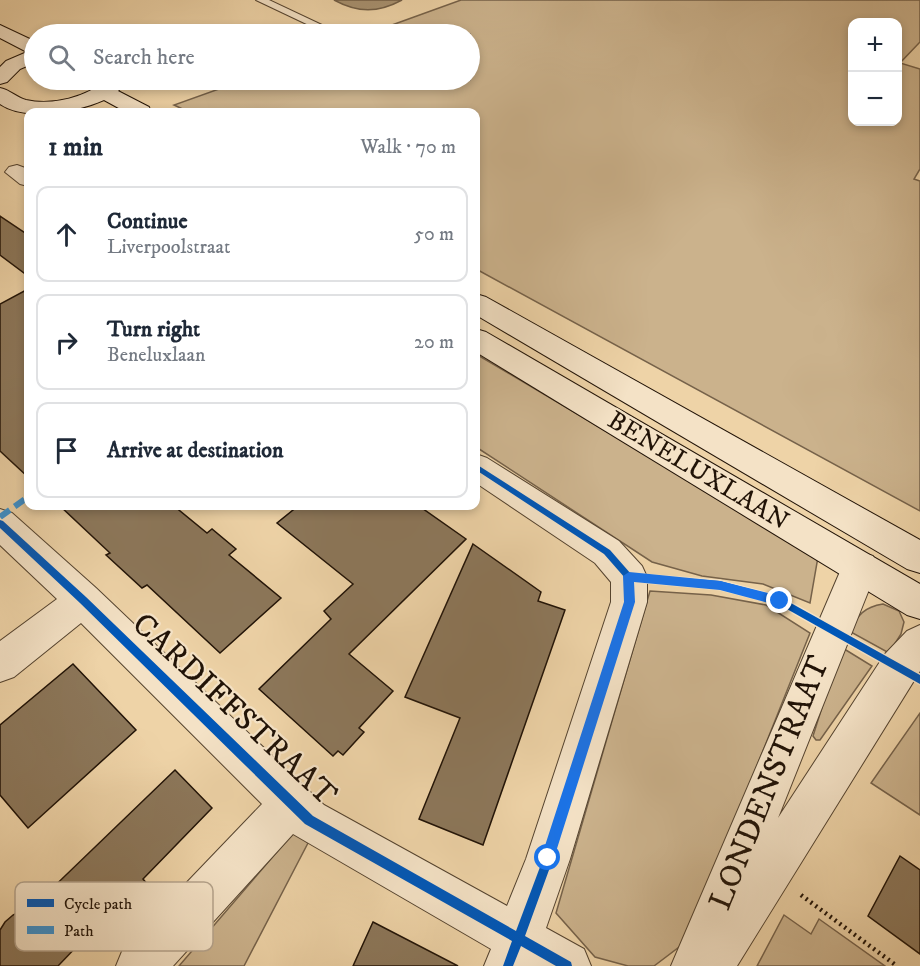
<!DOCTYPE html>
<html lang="en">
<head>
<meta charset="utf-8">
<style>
  :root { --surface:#fff; --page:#f2f2f3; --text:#1f2937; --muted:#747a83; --line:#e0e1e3 }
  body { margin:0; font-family:"IM FELL DW Pica",serif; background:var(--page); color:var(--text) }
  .controls { position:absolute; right:18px; top:18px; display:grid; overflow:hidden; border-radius:12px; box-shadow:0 3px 9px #0003 }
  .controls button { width:54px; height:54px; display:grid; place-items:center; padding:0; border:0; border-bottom:2px solid var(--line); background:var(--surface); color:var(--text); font:30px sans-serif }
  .stop { position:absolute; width:18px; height:18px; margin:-14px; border:4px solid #1a73e8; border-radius:50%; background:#fff }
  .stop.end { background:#1a73e8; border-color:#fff; box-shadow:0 2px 6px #0008 }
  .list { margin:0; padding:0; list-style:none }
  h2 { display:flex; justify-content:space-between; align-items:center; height:78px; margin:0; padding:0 24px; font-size:26px }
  h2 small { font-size:20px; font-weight:400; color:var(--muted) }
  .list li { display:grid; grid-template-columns:39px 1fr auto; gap:18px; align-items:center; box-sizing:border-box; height:96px; margin:0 12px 12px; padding:0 12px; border:2px solid var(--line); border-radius:12px }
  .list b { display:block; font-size:22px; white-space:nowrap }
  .list p { margin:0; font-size:20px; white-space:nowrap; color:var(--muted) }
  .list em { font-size:20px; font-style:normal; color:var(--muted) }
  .icon { flex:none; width:33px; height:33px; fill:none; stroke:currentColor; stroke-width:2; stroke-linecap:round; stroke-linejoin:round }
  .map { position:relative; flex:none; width:920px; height:966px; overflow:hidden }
  .search { position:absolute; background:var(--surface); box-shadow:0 3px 9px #0003; left:24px; top:24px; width:456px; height:66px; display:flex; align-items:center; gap:15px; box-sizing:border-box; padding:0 21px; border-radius:33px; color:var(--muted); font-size:22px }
  .panel { position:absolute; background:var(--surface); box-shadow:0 3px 9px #0003; left:24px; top:108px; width:456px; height:402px; border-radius:12px }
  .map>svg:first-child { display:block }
</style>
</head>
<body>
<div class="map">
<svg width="920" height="966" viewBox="0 0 920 966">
  <rect width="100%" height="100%" fill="#eed3a7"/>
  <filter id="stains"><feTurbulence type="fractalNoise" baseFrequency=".00333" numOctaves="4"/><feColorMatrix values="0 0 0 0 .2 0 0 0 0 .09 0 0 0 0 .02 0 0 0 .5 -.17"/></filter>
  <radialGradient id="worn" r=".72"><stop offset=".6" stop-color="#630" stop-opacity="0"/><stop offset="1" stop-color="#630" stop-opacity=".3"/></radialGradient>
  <!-- green -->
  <g fill="#cbb28c" stroke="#76624a" stroke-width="1.5" fill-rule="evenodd">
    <path d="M 461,0 L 920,0 L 920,42 L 900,63 L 920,69 L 920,169 L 914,179 L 920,181 L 920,511 L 476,269 L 476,112 L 189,112 L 174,105 L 244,80 L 470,80 L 470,34 L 367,34 ZM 852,22 L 898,22 L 898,122 L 852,122 Z"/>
    <polygon points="476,354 818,557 810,603 763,584 702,576 652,562 476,447"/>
    <polygon points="650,591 711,595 766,605 810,633 687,941 654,966 628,966 595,957 556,913"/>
    <path d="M 883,604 L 899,611 L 904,622 L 901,634 L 889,653 L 849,631 C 858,615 864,607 883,604 Z"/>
    <polygon points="841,647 872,666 820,740 816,740 813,736"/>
    <polygon points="920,713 920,815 871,783"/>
    <polygon points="294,832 308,843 244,966 179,966"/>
    <polygon points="784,915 811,934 819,919 885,966 757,966"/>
  </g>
  <!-- water -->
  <path fill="#a89271" stroke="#725f47" stroke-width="1.5" d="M 334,0 L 402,0 C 378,13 358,13 334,0 Z"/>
  <!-- building -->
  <g fill="#8c775a" stroke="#211307" stroke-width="1.5">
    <polygon points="0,216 28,235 28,276 0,255"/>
    <polygon points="28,289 28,477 0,451 0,304"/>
    <polygon points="60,506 174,506 207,533 212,529 236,549 229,555 281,598 220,653 147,585 142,588 106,555 110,553"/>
    <polygon points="298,506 419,506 466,539 349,654 393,691 359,728 364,732 343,755 338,751 333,756 259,689 331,619 324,611 353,584 277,523"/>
    <polygon points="473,544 541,592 538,601 565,610 483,845 419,819 460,718 405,697"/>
    <polygon points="73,664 136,730 28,828 0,795 0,725"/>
    <polygon points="175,770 212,808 143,879 154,892 115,933 103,919 58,966 0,966 0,930 5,922 13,915 39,901"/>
    <polygon points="900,856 920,870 920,954 868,916"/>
    <polygon points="373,922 458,966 353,966"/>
  </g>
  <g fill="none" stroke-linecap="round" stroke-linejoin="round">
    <!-- lane casing -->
    <g stroke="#54432f" stroke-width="2">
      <polygon id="lane" points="256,0 269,0 324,26 315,28"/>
    </g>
    <!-- street casing -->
    <g stroke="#54432f" stroke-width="2">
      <g id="street">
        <polygon points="17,165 28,169 28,186 20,184 5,172 9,167"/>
        <polygon points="476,454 487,458 619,541 642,566 647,577 647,602 570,859 546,928 584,949 591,966 484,966 491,949 293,834 173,966 116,966 123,949 262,804 81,623 14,677 0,682 0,641 57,599 0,545 0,509 12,513 96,588 324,805 507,906 526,859 611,602 611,582 595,563 476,483"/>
        <polygon points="860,552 873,556 878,567 778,818 885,654 907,631 920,625 920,671 737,966 671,966 842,567 847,556"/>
      </g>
    </g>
    <!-- secondary casing -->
    <g stroke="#211307" stroke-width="2">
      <g id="secondary">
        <polygon points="0,25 34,41 34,63 20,69 7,82 0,84 0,67 6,61 27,52 0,38"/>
        <path d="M 107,80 L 129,80 L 118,91 L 149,107 L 151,112 L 126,112 L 104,100 C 77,112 26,122 0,104 L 0,88 C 10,90 16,97 26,100 C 53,106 86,97 107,80 Z"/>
        <polygon points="476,294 486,297 920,540 920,573 907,569 476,315"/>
        <polygon points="476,329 486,332 920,584 920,619 907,615 476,352"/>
      </g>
    </g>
    <!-- path -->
    <polyline stroke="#211307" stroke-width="4.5" stroke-dasharray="2 4" stroke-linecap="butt" points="801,895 897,966"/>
    <!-- lane -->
    <use href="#lane" fill="#f4e2c6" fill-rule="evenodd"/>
    <!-- street -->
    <use href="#street" fill="#f4e2c6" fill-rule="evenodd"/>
    <!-- secondary -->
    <use href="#secondary" fill="#f4e2c6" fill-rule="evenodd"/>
    <!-- quiet -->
    <polyline stroke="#3a92d1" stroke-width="6" stroke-dasharray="12 6" stroke-linecap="butt" points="0,517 28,497"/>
    <!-- cycleway casing -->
    <g stroke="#f4e2c6" stroke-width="3">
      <polygon id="cycleway" points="476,464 610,550 631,574 720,581 780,597 920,675 920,684 778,604 720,589 633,581 633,602 553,859 525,936 571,962 572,966 556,966 521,946 513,966 503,966 512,941 305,824 80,603 0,528 0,520 3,521 86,597 313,816 516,931 543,859 625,602 625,578 604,554 476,470"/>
    </g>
    <!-- cycleway -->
    <use href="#cycleway" fill="#0057b8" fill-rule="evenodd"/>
  </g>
  <!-- route -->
  <polygon fill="#1a73e8" points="629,572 720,581 780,596 785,601 780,606 720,590 634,582 635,602 554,858 552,863 548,865 543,863 541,858 624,602 623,576"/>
  <g text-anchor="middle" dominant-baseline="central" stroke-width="4.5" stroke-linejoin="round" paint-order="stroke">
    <!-- street labels -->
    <g font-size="26" fill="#211307" stroke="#f4e2c6">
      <text transform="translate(698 471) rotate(31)">BENELUXLAAN</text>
    </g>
    <!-- near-street labels -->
    <g font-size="32" fill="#211307" stroke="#f4e2c6">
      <text transform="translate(234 710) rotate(43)">CARDIFFSTRAAT</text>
      <text transform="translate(770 783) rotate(-68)">LONDENSTRAAT</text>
    </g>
  </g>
  <!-- legend -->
  <rect x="15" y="882" width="198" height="69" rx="9" fill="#f4e2c6" stroke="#b5a48d" stroke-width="1.5"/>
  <rect x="27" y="899" width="27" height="8" fill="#0057b8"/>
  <rect x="27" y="926" width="27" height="8" fill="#3a92d1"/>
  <g font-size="16" fill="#211307">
    <text x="64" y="909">Cycle path</text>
    <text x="64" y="936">Path</text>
  </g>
  <rect width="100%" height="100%" filter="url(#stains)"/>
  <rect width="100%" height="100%" fill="url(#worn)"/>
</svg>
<div class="controls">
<button>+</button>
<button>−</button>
</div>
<div class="stop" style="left:548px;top:858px"></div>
<div class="stop end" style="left:780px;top:601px"></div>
<div class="search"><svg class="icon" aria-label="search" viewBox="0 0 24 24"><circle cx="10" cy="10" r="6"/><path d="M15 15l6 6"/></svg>Search here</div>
<section class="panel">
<h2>1 min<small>Walk · 70 m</small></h2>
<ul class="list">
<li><svg class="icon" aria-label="ahead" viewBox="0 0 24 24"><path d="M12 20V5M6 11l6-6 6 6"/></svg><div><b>Continue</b><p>Liverpoolstraat</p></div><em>50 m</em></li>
<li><svg class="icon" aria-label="right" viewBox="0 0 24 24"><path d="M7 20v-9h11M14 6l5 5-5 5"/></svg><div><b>Turn right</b><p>Beneluxlaan</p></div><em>20 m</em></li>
<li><svg class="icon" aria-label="arrive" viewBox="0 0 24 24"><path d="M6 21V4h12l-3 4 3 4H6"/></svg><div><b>Arrive at destination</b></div></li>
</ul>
</section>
</div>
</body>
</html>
